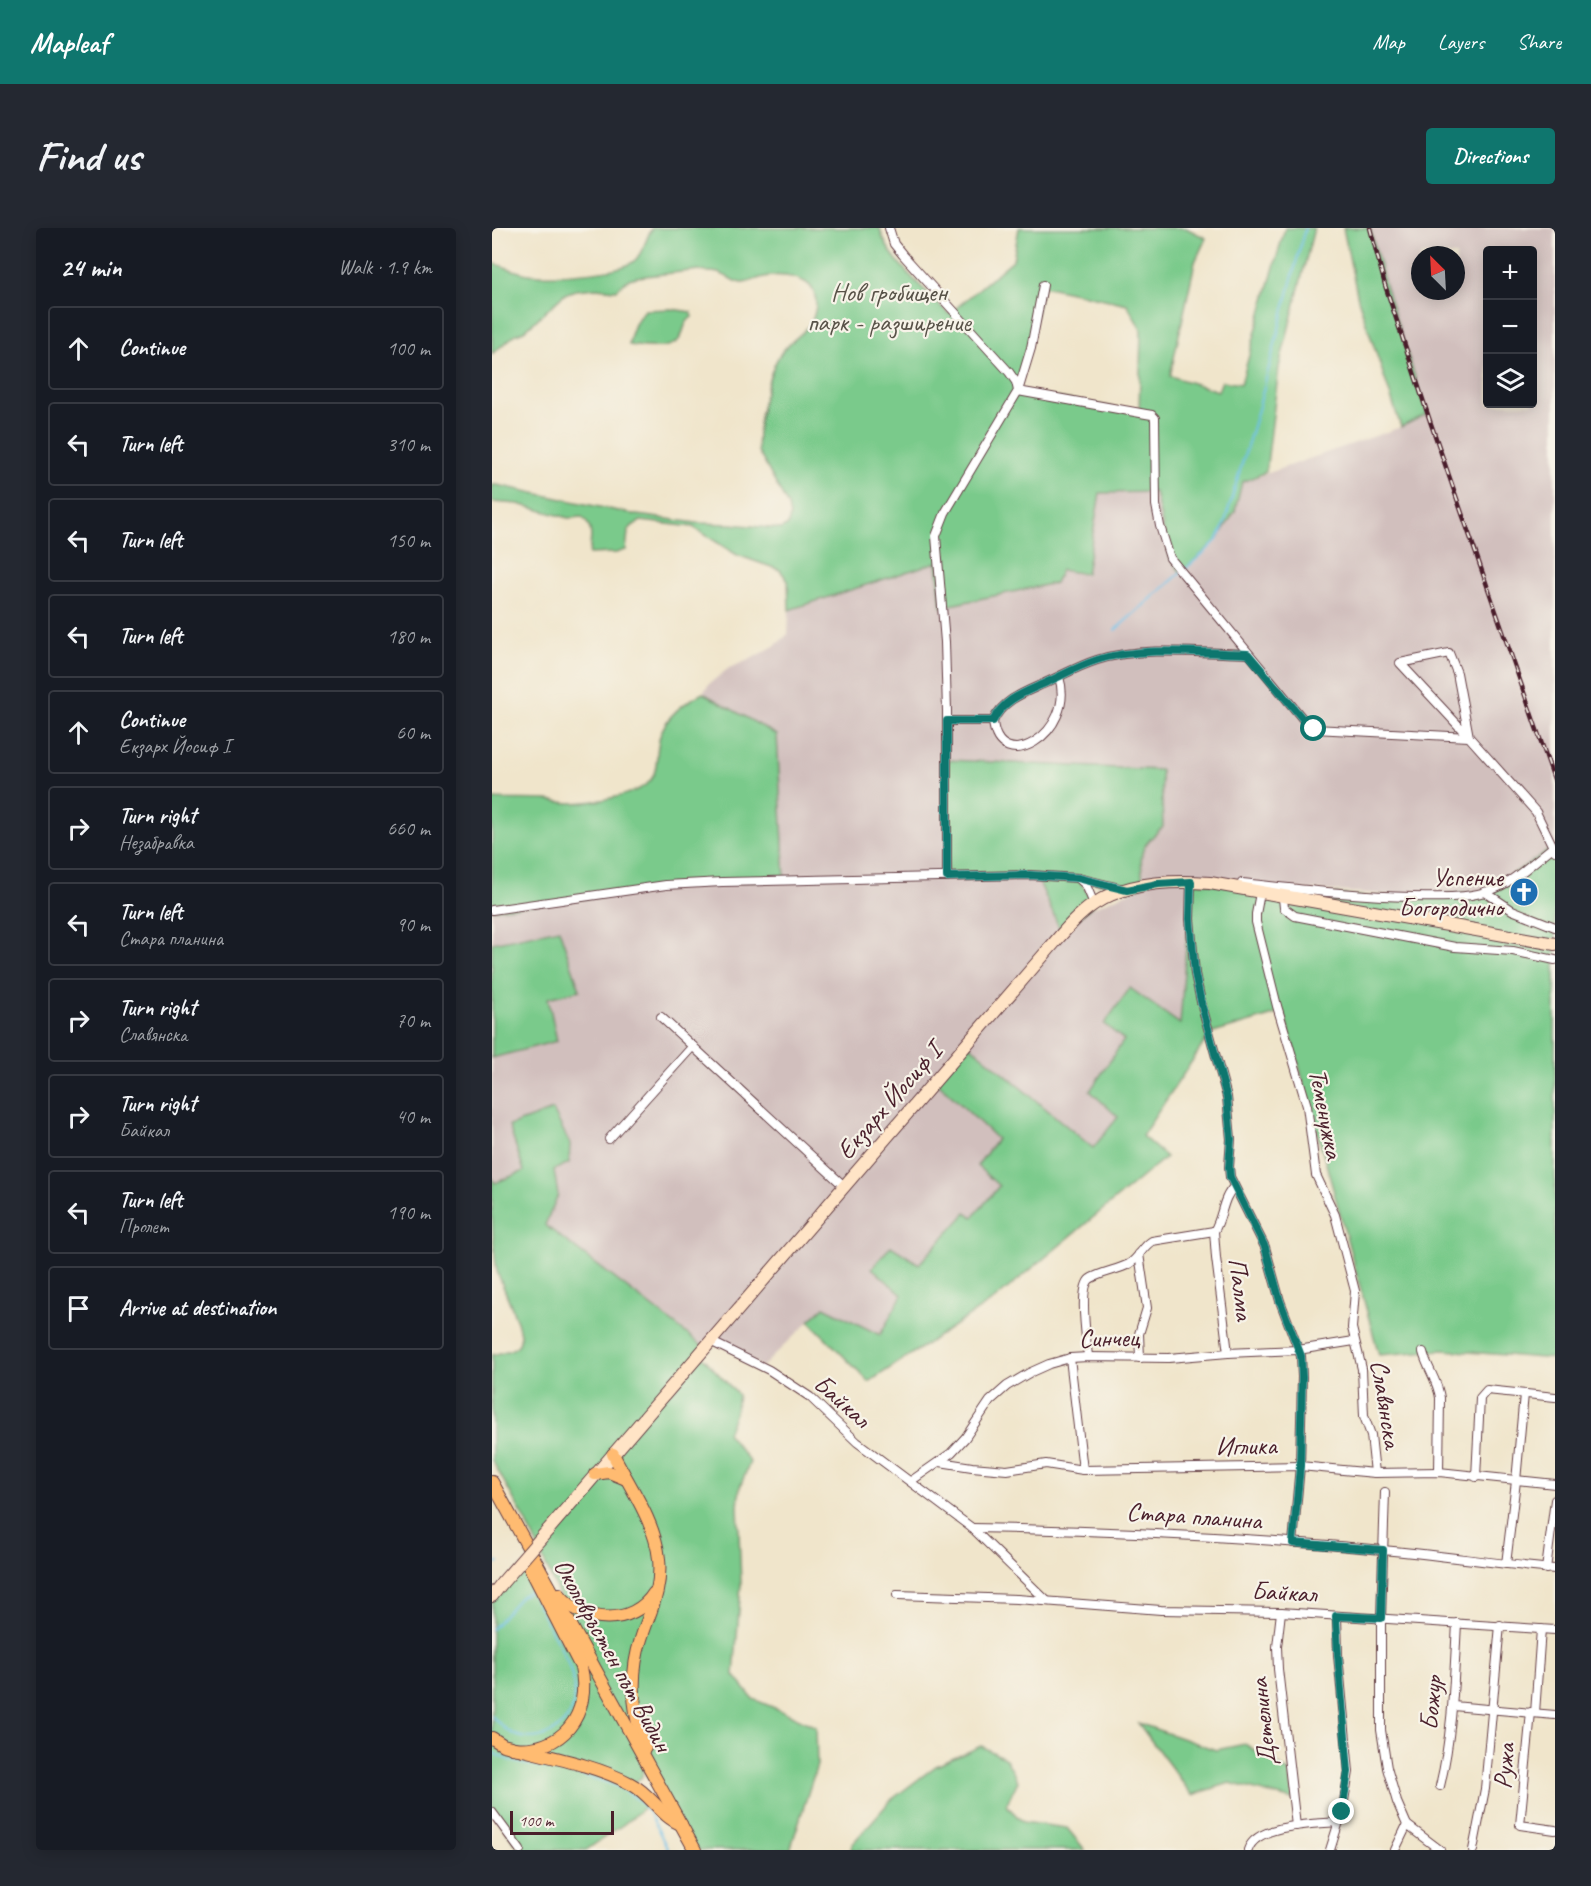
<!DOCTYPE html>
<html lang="en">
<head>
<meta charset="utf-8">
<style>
  :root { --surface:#171b24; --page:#242831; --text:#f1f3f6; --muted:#9ea1a6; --line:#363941; --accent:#0f766e }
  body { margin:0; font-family:Caveat,sans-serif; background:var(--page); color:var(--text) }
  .controls { position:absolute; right:18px; top:18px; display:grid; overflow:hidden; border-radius:6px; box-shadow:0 3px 15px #0003 }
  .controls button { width:54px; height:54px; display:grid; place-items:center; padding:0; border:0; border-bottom:2px solid var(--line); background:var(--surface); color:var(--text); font:30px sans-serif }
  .compass { position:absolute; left:919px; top:18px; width:54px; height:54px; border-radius:50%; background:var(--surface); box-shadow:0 3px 15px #0003; rotate:336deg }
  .scale { position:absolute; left:18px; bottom:15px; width:104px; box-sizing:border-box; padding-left:6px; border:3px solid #4a1f2b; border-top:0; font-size:16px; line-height:21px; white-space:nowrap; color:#4a1f2b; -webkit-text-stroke:4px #f7f3e8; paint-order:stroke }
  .stop { position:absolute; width:18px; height:18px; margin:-14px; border:4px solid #0f766e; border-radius:50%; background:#fff }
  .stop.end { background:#0f766e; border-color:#fff; box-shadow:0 2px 6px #0008 }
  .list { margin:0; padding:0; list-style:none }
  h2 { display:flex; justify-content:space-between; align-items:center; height:78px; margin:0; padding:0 24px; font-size:26px }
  h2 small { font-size:20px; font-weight:400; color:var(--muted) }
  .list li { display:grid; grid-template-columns:39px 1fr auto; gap:18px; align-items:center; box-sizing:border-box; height:84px; margin:0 12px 12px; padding:0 12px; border:2px solid var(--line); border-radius:6px }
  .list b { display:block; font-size:22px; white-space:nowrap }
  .list p { margin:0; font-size:20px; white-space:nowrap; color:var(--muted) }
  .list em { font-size:20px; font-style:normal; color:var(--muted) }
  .icon { flex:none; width:33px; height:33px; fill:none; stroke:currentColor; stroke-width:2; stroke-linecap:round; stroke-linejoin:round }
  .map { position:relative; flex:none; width:1063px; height:1622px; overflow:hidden; border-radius:6px }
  header { display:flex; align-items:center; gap:36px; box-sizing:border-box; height:84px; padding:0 30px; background:var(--accent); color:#fff }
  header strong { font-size:28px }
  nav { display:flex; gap:33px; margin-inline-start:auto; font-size:21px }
  .intro { display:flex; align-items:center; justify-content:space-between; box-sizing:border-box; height:144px; padding:0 36px }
  h1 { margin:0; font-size:42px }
  .button { padding:15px 27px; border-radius:6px; background:var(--accent); color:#fff; font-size:21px; font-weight:700 }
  main { display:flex; gap:36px; padding:0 36px }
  aside { flex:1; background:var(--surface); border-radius:6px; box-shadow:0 3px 15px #0003 }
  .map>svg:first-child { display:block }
</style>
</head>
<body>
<header>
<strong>Mapleaf</strong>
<nav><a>Map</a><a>Layers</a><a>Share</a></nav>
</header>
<div class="intro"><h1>Find us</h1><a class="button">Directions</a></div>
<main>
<aside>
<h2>24 min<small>Walk · 1.9 km</small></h2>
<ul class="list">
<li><svg class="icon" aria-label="ahead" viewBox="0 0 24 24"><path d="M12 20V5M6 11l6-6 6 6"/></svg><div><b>Continue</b></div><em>100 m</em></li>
<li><svg class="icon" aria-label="left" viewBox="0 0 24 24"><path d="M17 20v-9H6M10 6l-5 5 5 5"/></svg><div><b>Turn left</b></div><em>310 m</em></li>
<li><svg class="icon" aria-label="left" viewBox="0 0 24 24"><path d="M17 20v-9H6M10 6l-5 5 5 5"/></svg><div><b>Turn left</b></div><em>150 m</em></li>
<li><svg class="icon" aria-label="left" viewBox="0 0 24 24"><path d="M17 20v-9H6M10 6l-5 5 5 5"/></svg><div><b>Turn left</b></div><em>180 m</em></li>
<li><svg class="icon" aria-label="ahead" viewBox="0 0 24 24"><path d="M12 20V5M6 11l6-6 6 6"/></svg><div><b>Continue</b><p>Екзарх Йосиф I</p></div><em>60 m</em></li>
<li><svg class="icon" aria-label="right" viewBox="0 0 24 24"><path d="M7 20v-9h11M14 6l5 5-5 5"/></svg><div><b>Turn right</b><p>Незабравка</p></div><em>660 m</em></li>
<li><svg class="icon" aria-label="left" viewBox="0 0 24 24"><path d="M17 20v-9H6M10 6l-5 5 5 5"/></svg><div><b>Turn left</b><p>Стара планина</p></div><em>90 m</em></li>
<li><svg class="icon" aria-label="right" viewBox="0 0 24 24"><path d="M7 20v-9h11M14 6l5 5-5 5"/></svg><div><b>Turn right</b><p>Славянска</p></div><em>70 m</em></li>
<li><svg class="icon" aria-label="right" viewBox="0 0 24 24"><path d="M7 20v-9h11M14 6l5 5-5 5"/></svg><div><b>Turn right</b><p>Байкал</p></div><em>40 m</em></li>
<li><svg class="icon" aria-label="left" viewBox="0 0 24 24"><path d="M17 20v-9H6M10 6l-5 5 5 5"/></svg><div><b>Turn left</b><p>Пролет</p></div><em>190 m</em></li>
<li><svg class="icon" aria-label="arrive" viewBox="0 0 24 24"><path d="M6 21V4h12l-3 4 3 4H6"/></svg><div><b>Arrive at destination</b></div></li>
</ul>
</aside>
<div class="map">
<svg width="1063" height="1622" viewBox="0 0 1063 1622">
  <rect width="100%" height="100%" fill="#f7f3e8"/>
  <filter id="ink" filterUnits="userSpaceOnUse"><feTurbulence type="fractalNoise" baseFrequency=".0167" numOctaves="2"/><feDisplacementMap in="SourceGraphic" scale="12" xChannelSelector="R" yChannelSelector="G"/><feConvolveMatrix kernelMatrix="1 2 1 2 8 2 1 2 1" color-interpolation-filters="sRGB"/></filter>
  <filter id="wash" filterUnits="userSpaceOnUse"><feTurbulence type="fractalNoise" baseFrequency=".008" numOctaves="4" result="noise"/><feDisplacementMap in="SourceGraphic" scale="24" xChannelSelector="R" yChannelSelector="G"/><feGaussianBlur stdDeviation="1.35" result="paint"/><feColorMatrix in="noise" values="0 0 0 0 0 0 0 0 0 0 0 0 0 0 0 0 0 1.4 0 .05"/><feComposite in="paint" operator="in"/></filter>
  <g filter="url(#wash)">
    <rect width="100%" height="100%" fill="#f0e5cb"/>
    <!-- industrial -->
    <path fill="#d1bfbd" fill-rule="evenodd" d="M 878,0 L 1063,0 L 1063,618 L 1010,658 L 951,670 L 699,654 L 688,797 L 637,760 L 612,796 L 632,812 L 599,863 L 626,889 L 600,920 L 476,817 L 445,854 L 505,911 L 507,958 L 481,989 L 474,985 L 427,1036 L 380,1041 L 410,1067 L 388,1107 L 332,1079 L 270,1139 L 218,1113 L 212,1119 L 53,997 L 66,967 L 62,942 L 77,934 L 78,916 L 33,943 L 2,955 L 0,949 L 0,830 L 65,813 L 55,770 L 87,762 L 67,701 L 0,715 L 0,681 L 285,507 L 211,465 L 217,456 L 237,440 L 257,432 L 284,417 L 296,406 L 297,382 L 445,334 L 580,343 L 608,265 L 663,264 L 725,312 L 743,283 L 750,254 L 909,199 L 935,186 L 893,57 ZM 996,22 L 1040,22 L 1040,176 L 996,176 ZM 928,27 L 964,27 L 964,63 L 928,63 ZM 671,599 L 657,611 L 649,622 L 651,658 L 593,683 L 544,647 Z"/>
    <!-- green -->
    <g fill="#7aca8b" stroke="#62745b" stroke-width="1.5" fill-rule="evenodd">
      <path d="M 160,0 L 388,0 C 393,29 436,64 457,86 L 521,32 L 527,0 L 694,0 L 714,10 L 703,34 L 678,148 L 726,163 L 730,153 L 749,156 L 793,0 L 822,0 L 787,139 L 774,244 L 750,254 L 743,283 L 725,312 L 689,345 L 678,330 L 663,264 L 608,265 L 594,346 L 569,342 L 563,355 L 449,379 L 445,334 L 297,382 L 296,353 L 288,342 L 245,327 L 201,299 L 149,293 L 140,298 L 136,304 L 134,322 L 124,325 L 97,326 C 99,311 102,300 90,289 L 76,290 L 26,276 L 0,274 L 0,257 L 5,257 L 145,287 L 205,295 L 239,296 L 289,301 L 296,297 L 298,288 L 296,278 L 266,223 C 263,200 276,143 289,125 C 299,111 318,103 322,87 C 326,75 324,60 313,54 C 299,47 283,46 268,50 C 262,52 256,55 250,55 C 242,54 237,49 229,46 C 222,43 214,45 207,42 L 145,49 L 137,51 L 124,62 L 104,60 L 84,62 L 73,66 L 32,103 L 24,106 L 0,126 L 0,35 C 12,38 24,44 36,46 C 54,49 129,45 142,33 C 151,26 154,10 160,0 ZM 551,58 L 635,76 L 649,102 L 647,184 L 526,163 Z"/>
      <polygon points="851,0 878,0 893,57 935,186 909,199 866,71"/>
      <path d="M 179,81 L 199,84 L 200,89 C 191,95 193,102 188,110 C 182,123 149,119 137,117 C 139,103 143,92 153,82 Z"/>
      <path d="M 211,465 L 285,507 L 293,652 L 230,654 L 0,682 L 0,571 C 18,572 37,571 55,572 C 63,573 71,575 78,575 C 98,575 150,568 160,550 C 166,541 164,529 166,518 C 168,493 189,476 211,465 Z"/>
      <path d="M 456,532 L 669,542 L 671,599 C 644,622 649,625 651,658 L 635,662 L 587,651 L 602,676 L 570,706 L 544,647 L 455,649 Z"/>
      <polygon points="1063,618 1063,1131 951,1122 887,1127 792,784 718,806 650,908 674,929 503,1071 377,1154 317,1093 332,1079 388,1107 410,1067 380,1040 399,1018 427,1036 474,985 481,989 507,958 485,938 505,911 444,853 476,816 601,920 626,889 598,863 632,812 612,796 638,760 688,796 699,654 878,669 993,664"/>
      <polygon points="67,701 88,762 56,770 65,813 0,830 0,715"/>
      <path d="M 61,882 L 78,916 L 77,935 L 62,942 L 66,967 L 53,997 L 212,1119 L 207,1125 L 246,1167 L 243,1185 L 235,1205 L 258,1234 L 248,1259 L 246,1278 L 249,1356 L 242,1447 L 261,1471 L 297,1486 L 324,1499 L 325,1537 L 298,1622 L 203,1622 L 151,1540 L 150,1549 L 140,1556 L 155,1577 L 132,1596 L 94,1622 L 28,1622 L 0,1584 L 0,1368 L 29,1340 L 72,1417 L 86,1410 L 35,1295 L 0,1232 L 0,1127 C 8,1124 26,1123 28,1113 C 31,1100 10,1058 5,1043 C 0,1013 0,980 0,949 L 3,955 L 32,943 L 17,898 Z"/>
      <polygon points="646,1495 724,1522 753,1516 798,1545 801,1572 738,1555 700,1567"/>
      <polygon points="489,1518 514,1531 526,1553 514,1577 531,1594 575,1600 593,1622 359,1622 360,1616 399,1572 444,1538"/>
    </g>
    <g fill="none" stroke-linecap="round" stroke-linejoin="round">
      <!-- stream -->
      <g stroke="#6dc0e9" stroke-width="2">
        <polyline points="623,402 714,323 725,312 731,300 767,178 813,0"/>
        <polyline points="0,1335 7,1334"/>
        <path d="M 0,1401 L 29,1368 L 38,1363 C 44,1371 48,1382 53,1391 C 66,1416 84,1440 82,1469 C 81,1497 52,1516 26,1508 C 15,1504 7,1496 0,1488"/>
        <path d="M 0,1524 C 16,1534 34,1537 53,1540 C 86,1546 132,1552 154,1581 C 163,1593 169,1608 176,1622"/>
      </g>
    </g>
  </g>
  <g filter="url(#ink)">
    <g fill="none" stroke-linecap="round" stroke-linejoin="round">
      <!-- minor casing -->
      <g stroke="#633d43" stroke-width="10">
        <g id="minor">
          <polyline points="397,0 402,16 411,27 517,144 524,154 526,163 453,285 444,308 453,414 455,483 455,649"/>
          <polyline points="551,57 539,120 526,163 654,186 660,187 663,190 664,277 668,298 678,330 815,496 822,501 977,509 1044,584 1063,623"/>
          <polygon points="957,425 965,445 977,509 908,435"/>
          <path d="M 455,493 L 501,493 C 511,472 531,465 551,456 C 569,448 586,438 605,432 C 650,418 710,425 756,426"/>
          <path d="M 501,493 C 506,551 585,505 567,449"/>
          <polyline points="586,650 594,657 602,676"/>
          <polyline points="699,654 698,691 703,746 710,778 735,869 739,911 737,939 738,949 773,1019 788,1073 809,1128 810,1149 808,1238 801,1315"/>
          <path d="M 750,655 C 807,661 862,668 920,669 C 944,669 969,671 993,664 C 1018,658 1041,634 1061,619"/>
          <polyline points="993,664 1020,682 1063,699"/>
          <polyline points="768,665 764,686 764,694 785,778 815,878 824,947 843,987 863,1063 860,1100 870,1141 872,1188 879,1207 883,1245"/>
          <polyline points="791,670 792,680 803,688 963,719 1021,723 1063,732"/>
          <polyline points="0,682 174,657 230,654 538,647 586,650 632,661"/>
          <polyline points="169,789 352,958"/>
          <polyline points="117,911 201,818"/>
          <polyline points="722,1003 724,1030 736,1125"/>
          <polyline points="647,1026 655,1080 647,1106 648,1130"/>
          <polyline points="218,1113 277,1142 318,1169 365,1214 480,1300 555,1373"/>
          <path d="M 931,1124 C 935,1140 946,1153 948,1170 L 947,1244"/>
          <path d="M 596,1129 C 595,1113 586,1060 598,1051 C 609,1044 626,1042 637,1036 C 647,1030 650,1019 660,1013 L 722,1003 C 731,989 730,970 742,959"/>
          <polyline points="578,1130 591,1242"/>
          <polyline points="448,1234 480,1239 515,1242 554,1236 591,1242 808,1238 883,1245 947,1244 1063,1256"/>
          <polyline points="984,1249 988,1170 995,1162 1063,1169"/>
          <polyline points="419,1253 459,1225 473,1210 498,1173 515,1158 537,1145 557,1136 578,1130 596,1129 677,1130 736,1125 806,1122 862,1113"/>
          <polyline points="893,1264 889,1390 889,1502 895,1540 905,1574 915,1597 903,1622"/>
          <path d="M 480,1300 C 617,1302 754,1309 891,1322 C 948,1327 1005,1336 1063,1341"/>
          <polyline points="1014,1336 1024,1253 1032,1166"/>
          <polyline points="1054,1341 1063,1272"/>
          <polyline points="405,1367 525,1371 669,1382 789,1384 1063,1402"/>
          <polyline points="789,1384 785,1419 786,1441 804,1598"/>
          <polyline points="961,1478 1063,1487"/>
          <polyline points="1039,1484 1028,1597 1063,1602"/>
          <polyline points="1043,1485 1049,1401"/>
          <path d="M 948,1558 C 961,1504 962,1450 965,1395"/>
          <polyline points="0,1584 28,1622"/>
          <polyline points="915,1597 948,1622"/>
          <path d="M 756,1622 C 764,1596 823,1596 847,1594"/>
          <polyline points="838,1622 850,1584 857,1544 846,1427 845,1388"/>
          <polyline points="981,1622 993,1561 1008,1397"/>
        </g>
      </g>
      <!-- secondary casing -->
      <g stroke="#633d43" stroke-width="14">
        <g id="secondary">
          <path d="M 56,1302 L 556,722 C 570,706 584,688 602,676 C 634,654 680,652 718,655 L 1063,716"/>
          <polyline points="0,1368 10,1355"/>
        </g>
      </g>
      <!-- primary casing -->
      <g stroke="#633d43" stroke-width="14">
        <g id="primary">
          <path d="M 121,1226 C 137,1257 164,1296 167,1331 C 170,1363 158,1382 149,1411 C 137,1448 140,1483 153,1520"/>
          <polyline points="103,1246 117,1244 134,1251"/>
          <polyline points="0,1254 203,1622"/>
          <path d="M 67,1366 C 90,1396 141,1399 162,1365"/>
          <path d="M 0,1510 L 11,1517 C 52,1528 102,1536 139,1556 C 159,1566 169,1589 189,1596"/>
          <path d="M 20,1520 C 70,1526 100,1486 89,1439 L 34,1332"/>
        </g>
      </g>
      <!-- minor -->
      <use href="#minor" stroke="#fff" stroke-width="8"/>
      <!-- secondary -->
      <use href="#secondary" stroke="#ffe4c6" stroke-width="12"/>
      <!-- primary -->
      <use href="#primary" stroke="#ffbb71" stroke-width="12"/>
      <!-- rail casing -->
      <g stroke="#4a1f2b" stroke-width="4.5">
        <polyline id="rail" points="878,0 893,57 938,193 1063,554"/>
      </g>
      <!-- rail -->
      <use href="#rail" stroke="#f7f3e8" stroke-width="2" stroke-dasharray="7" stroke-linecap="butt"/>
      <!-- secondary-bridge casing -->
      <g stroke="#633d43" stroke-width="14" stroke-linecap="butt">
        <polyline id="secondary-bridge" points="10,1355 56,1302"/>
      </g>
      <!-- secondary-bridge -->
      <use href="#secondary-bridge" stroke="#ffe4c6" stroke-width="12"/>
    </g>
  </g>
  <g fill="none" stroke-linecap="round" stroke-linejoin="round" filter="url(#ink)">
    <!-- route -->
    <path stroke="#0f766e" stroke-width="8" d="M 822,501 L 815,496 L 756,426 C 711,425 649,418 605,432 C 586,438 569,448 551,456 C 531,465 511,472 501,493 L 455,493 L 455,649 L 538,647 L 586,650 L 635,662 L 666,656 L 699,654 L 698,691 L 703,746 L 710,778 L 735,870 L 739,911 L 737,939 L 738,949 L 773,1019 L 788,1073 L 809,1128 L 810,1149 L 808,1238 L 801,1315 L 891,1322 L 889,1390 L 844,1388 L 846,1427 L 856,1544 L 850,1584"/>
  </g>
  <!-- icons -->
  <defs>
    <g id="church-disc" transform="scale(1.5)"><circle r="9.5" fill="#1f6fb2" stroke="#f7f3e8"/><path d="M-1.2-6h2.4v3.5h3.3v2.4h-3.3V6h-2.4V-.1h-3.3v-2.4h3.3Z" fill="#fff"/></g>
  </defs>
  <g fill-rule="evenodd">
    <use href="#church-disc" x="1032" y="664"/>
  </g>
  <g text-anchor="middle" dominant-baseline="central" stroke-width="4.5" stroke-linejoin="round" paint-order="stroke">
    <!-- park labels -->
    <g font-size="26" fill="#585248" stroke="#f7f3e8">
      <text x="397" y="64">Нов гробищен<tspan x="397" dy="30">парк - разширение</tspan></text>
    </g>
    <!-- poi labels -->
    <g font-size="26" fill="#4a1f2b" stroke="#f7f3e8" text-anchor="end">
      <text x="1011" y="649">Успение<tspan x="1011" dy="30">Богородично</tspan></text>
    </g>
    <!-- street labels -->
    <g font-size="26" fill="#4a1f2b" stroke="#f7f3e8">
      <text transform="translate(397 873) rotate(-49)">Екзарх Йосиф I</text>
      <text transform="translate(834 886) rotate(79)">Теменужка</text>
      <text transform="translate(749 1061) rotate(83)">Палма</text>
      <text transform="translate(617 1110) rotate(-1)">Синчец</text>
      <text transform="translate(350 1173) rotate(41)">Байкал</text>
      <text transform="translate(894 1176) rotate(81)">Славянска</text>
      <text transform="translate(754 1218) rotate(-1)">Иглика</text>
      <text transform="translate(702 1288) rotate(4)">Стара планина</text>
      <text transform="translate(792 1364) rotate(3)">Байкал</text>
      <text transform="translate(121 1427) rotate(61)">Околовръстен път Видин</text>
      <text transform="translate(939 1475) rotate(-85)">Божур</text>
      <text transform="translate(771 1494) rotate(-96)">Детелина</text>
      <text transform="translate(1012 1538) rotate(-85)">Ружа</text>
    </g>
  </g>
</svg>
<div class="controls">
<button>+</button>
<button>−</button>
<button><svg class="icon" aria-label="layers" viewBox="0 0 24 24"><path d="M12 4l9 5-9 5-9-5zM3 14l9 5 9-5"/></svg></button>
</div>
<svg class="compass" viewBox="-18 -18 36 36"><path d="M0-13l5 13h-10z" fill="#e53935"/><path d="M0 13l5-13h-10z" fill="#9ea1a6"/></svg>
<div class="scale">100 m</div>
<div class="stop" style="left:822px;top:501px"></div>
<div class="stop end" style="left:850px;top:1584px"></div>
</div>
</main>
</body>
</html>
